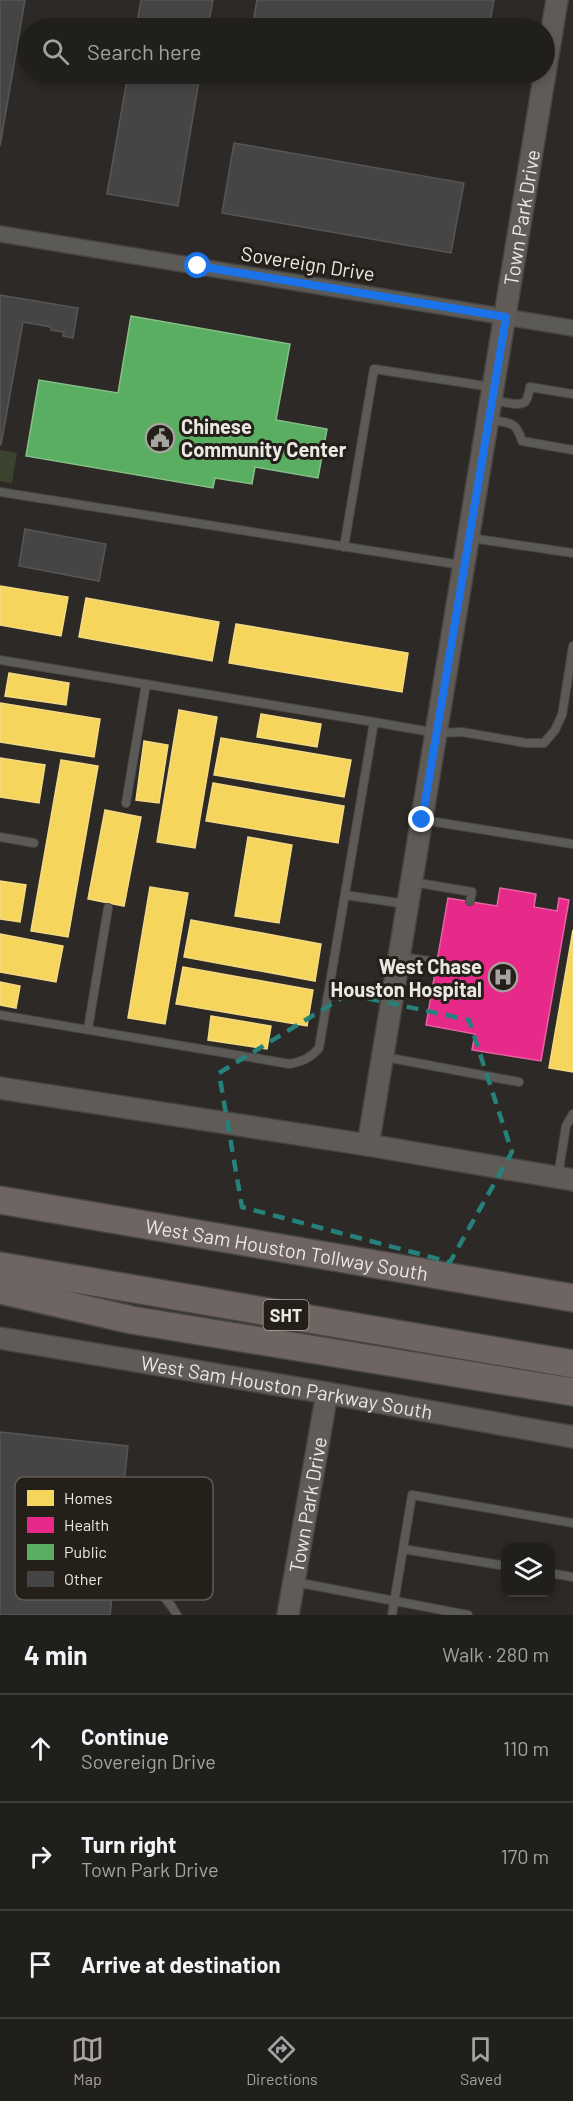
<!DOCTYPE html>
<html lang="en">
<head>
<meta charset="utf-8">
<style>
  :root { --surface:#211f1c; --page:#2d2c29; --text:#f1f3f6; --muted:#a2a2a3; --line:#3e3d3b; --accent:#a8a4a1 }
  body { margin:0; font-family:Barlow,sans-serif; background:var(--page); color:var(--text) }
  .controls { position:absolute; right:18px; bottom:18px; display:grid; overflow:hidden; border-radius:12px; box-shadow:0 3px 9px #0003 }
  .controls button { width:54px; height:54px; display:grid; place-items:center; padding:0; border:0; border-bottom:2px solid var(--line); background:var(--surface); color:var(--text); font:30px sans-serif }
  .stop { position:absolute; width:18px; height:18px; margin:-14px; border:4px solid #1a73e8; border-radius:50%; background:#fff }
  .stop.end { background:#1a73e8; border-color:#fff; box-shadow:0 2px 6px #0008 }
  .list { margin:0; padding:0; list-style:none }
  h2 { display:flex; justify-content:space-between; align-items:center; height:78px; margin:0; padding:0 24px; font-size:26px }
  h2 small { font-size:20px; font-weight:400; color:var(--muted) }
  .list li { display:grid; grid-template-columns:39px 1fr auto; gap:18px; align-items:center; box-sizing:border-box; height:108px; padding:0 24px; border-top:2px solid var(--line) }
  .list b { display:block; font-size:22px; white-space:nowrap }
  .list p { margin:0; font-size:20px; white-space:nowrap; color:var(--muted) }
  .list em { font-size:20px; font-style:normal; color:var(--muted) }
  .icon { flex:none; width:33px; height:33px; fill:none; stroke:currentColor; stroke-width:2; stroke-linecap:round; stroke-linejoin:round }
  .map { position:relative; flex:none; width:573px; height:1615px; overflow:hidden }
  .search { position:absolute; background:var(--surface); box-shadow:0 3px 9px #0003; left:18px; right:18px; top:18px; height:66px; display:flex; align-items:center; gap:15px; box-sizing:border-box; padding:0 21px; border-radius:33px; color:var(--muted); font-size:22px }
  .sheet { height:402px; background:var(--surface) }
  nav { display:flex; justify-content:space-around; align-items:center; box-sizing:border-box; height:84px; border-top:2px solid var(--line); background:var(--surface); font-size:16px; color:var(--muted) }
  nav a { display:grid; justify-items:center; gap:3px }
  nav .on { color:var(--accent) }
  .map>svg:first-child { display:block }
</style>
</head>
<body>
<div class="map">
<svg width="573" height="1615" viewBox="0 0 573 1615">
  <rect width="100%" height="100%" fill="#2c2926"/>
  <!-- green -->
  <polygon fill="#3b432f" points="0,450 17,453 12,483 0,481"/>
  <!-- homes -->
  <g fill="#f6d55c" stroke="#f3da84" stroke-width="1.5">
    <polygon points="0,586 68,597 61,636 0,625"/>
    <polygon points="86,598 219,622 212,661 79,637"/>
    <polygon points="236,624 408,653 402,692 229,663"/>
    <polygon points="9,673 69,683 66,705 5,696"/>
    <polygon points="0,703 100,719 94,757 0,742"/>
    <polygon points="179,710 217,717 195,848 157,842"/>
    <polygon points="261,714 321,724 317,747 257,737"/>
    <polygon points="221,738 351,760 344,797 214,775"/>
    <polygon points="144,741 168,745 159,803 136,800"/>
    <polygon points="0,758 45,765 39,803 0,797"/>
    <polygon points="61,760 98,766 68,937 31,931"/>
    <polygon points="213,783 344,806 338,843 206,821"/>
    <polygon points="105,810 141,817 124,906 88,899"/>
    <polygon points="248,837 292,845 279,923 235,916"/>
    <polygon points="0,881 26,885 20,922 0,919"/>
    <polygon points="150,887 188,893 165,1024 128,1018"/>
    <polygon points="191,920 321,944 315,981 184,957"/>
    <polygon points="573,930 573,1072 549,1068"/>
    <polygon points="0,934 63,946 56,982 0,972"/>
    <polygon points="183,967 313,990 307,1026 176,1004"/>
    <polygon points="0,982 20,986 16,1008 0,1005"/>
    <polygon points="211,1016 271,1026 267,1049 208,1040"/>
  </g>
  <!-- health -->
  <polygon fill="#e7298a" stroke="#e862a5" stroke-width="1.5" points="500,888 536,894 534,907 557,911 559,898 569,900 541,1061 472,1050 475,1034 426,1025 448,898 497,906"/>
  <!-- public -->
  <polygon fill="#5aae61" stroke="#86bf88" stroke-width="1.5" points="131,316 290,344 276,420 327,429 318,478 255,467 252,484 215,478 213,488 26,456 39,380 118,393"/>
  <!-- building -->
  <g fill="#464545" stroke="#575656" stroke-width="1.5">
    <polygon points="0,0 25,0 0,146"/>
    <polygon points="141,0 213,0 208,28 136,28"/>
    <polygon points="257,0 494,0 489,28 287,28 253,22"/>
    <polygon points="128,74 210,74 208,83 199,81 178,206 107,194"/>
    <polygon points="234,143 464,183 451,253 222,213"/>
    <polygon points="0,295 78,308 73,338 63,336 64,332 51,330 51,327 23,322 1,445 0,445"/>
    <polygon points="25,529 106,544 99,581 19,566"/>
    <polygon points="0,1432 128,1446 110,1615 0,1615"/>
  </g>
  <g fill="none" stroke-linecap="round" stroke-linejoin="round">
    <!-- lane casing -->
    <g stroke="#474542" stroke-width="10">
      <g id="lane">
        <path d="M 493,400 C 501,401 518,407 525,402 C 528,399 529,391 530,387 L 573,394"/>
        <path d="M 491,420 C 510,423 516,421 522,441 L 573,450"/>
        <polyline points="0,492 461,565"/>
        <polyline points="471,538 573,553"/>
        <polyline points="344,547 374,369 492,387"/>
        <path d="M 0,660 L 374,722 L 319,1048 C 311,1058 303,1061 290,1064 L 0,1015"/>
        <polyline points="374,722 437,733 462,732 526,743 544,743 555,730 562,715 573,646"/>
        <polyline points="126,803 146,684"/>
        <polyline points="423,820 573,844"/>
        <polyline points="0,837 34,843"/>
        <polyline points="413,882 472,892 470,901"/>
        <polyline points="345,895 406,904"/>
        <polyline points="401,957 437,962"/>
        <polyline points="88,1029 108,908"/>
        <polyline points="385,1057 519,1082"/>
        <polyline points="558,1176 566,1126 573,1114"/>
        <polyline points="403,1549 506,1566"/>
        <polyline points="550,1573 573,1577"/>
        <path d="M 114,1579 C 146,1585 159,1584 177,1615"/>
        <polyline points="295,1582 468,1615"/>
        <polyline points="392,1615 412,1495 573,1523"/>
      </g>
    </g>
    <!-- street casing -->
    <g stroke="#474542" stroke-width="18">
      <polyline id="street" points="0,234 573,328"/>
    </g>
    <!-- secondary casing -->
    <g stroke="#474542" stroke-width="24">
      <g id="secondary">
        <polyline points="0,1088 368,1145 573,1180"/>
        <path id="s1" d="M 368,1145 L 557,0"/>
        <path id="s2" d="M 0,1338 L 327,1393 L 573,1437"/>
        <path id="s3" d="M 288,1615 L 327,1393"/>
      </g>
    </g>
    <!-- highway casing -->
    <g stroke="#474542" stroke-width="30">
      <g id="highway">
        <path id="s4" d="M 0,1200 L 573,1298"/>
        <polyline points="0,1266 573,1364"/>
        <polyline points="0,1290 132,1320 573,1392"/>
      </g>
    </g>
    <!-- lane -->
    <use href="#lane" stroke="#5c5a57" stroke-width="8"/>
    <!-- street -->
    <use href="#street" stroke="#5c5a57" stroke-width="15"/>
    <!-- secondary -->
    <use href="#secondary" stroke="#615b58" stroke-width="21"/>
    <!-- highway -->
    <use href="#highway" stroke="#6e6462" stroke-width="27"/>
  </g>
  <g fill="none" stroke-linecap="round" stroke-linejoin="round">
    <!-- route -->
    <polyline stroke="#1a73e8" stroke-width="8" points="198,266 506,317 422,820"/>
  </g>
  <!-- marked area -->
  <path fill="none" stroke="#25817a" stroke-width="4.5" stroke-dasharray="12 8" stroke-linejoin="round" d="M 348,994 L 469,1020 L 512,1152 L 450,1262 L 242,1207 L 219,1073 Z"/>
  <!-- icons -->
  <defs>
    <g id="civic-ring" transform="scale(1.5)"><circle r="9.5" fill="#251f19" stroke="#a8a4a1" stroke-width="1.5"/><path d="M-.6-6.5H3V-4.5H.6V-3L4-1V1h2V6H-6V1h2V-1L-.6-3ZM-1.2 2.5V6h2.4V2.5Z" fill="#a8a4a1"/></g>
    <g id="hospital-ring" transform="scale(1.5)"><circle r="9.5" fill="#251f19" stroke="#a8a4a1" stroke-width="1.5"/><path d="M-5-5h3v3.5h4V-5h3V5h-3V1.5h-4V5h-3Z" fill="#a8a4a1"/></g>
  </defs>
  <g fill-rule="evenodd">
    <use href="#civic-ring" x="160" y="438"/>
    <use href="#hospital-ring" x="503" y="977"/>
  </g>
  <g text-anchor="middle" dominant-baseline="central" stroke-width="6" stroke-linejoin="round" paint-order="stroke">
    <!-- shield labels -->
    <rect fill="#251f19" stroke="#b0aba6" stroke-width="1.5" x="263.5" y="1300" width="45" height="30" rx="4.5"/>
    <g font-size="18" font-weight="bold" fill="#ebe7e3">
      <text x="286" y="1315">SHT</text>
    </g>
    <!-- street labels -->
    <g font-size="20" fill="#ebe7e3" stroke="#251f19">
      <text stroke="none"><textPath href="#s1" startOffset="940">Town Park Drive</textPath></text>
      <text transform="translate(308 263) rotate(9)">Sovereign Drive</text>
      <text stroke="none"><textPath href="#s4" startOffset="291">West Sam Houston Tollway South</textPath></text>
      <text stroke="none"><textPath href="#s2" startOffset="291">West Sam Houston Parkway South</textPath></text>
      <text stroke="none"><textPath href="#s3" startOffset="112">Town Park Drive</textPath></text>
    </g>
    <!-- poi labels -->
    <g font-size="20" font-weight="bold" fill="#ebe7e3" stroke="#251f19" text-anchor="start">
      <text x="181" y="426">Chinese<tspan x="181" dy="23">Community Center</tspan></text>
      <text x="482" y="966" text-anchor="end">West Chase<tspan x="482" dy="23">Houston Hospital</tspan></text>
    </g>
  </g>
  <!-- legend -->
  <rect x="15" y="1477" width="198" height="123" rx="9" fill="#251f19" stroke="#605b56" stroke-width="1.5"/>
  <rect x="27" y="1490" width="27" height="16" fill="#f6d55c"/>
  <rect x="27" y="1517" width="27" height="16" fill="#e7298a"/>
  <rect x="27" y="1544" width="27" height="16" fill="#5aae61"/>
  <rect x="27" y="1571" width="27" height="16" fill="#464545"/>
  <g font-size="16" fill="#ebe7e3">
    <text x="64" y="1504">Homes</text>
    <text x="64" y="1531">Health</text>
    <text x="64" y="1558">Public</text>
    <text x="64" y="1585">Other</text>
  </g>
</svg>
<div class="controls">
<button><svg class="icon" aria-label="layers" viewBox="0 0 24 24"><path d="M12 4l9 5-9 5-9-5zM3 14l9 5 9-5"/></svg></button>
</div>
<div class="stop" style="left:198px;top:266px"></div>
<div class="stop end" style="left:422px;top:820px"></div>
<div class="search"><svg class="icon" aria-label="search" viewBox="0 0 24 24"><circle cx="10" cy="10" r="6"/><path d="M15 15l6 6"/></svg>Search here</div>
</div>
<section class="sheet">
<h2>4 min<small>Walk · 280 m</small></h2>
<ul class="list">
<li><svg class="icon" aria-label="ahead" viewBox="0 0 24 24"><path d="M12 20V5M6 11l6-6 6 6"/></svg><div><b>Continue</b><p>Sovereign Drive</p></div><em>110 m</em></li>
<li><svg class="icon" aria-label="right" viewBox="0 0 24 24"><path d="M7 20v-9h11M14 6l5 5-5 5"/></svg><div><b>Turn right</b><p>Town Park Drive</p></div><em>170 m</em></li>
<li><svg class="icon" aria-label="arrive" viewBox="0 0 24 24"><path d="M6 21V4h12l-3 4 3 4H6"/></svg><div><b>Arrive at destination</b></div></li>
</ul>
</section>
<nav>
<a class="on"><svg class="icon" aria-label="map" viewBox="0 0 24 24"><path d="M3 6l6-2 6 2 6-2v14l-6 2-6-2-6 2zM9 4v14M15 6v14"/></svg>Map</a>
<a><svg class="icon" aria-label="directions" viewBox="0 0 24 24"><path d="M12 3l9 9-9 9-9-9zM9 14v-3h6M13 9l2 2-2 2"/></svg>Directions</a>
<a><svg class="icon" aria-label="saved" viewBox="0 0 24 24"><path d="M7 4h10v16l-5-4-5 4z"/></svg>Saved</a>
</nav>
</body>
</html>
